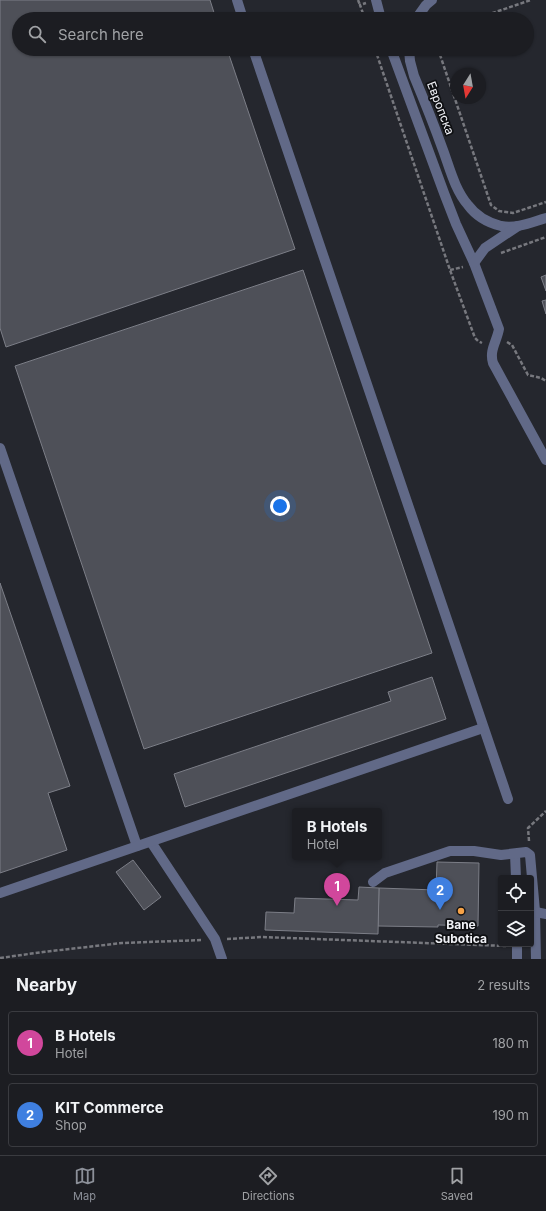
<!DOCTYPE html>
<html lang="en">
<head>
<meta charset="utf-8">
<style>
  :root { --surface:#1c1d22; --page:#25262a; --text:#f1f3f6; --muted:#a0a2a5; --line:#3a3b40; --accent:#8c9099 }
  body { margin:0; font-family:Inter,sans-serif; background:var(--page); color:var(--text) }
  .controls { position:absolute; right:12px; bottom:12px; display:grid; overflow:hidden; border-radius:4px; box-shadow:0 1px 3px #0004 }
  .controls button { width:36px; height:36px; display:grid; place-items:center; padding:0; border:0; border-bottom:1px solid var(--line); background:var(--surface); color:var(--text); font:20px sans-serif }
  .compass { position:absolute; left:450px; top:68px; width:36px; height:36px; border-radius:50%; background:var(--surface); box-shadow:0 1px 3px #0004; rotate:191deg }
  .you { position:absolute; left:280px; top:506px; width:14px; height:14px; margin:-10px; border:3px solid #fff; border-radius:50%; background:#1a73e8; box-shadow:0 0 0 6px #1a73e833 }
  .badge { display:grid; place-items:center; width:26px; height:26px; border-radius:50%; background:var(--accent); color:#fff; font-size:13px; font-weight:700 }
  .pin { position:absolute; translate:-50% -33px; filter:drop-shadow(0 1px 2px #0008) }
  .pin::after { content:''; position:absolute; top:21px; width:14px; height:12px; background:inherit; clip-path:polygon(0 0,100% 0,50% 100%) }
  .popup { position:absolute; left:292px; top:808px; width:90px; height:52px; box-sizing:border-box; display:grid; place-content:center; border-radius:4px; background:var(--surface); filter:drop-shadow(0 1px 3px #0005); font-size:13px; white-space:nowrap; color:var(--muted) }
  .popup b { font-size:15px; color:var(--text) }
  .popup::after { content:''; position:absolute; left:50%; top:100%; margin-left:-8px; border:8px solid transparent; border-top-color:var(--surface) }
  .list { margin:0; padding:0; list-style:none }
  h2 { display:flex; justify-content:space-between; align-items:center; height:52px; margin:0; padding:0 16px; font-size:17px }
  h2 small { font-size:13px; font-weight:400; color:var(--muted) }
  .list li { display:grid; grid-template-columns:26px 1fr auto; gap:12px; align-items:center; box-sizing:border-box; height:64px; margin:0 8px 8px; padding:0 8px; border:1px solid var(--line); border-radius:4px }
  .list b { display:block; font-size:15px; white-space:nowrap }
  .list p { margin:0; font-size:13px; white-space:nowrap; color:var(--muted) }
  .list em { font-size:13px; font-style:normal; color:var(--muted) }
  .icon { flex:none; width:22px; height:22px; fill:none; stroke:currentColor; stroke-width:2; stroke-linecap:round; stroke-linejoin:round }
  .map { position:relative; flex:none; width:546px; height:959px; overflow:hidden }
  .search { position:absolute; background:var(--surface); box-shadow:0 1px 3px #0004; left:12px; right:12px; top:12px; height:44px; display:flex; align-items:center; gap:10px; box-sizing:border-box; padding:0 14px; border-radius:22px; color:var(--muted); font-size:15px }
  .sheet { height:196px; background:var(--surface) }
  nav { display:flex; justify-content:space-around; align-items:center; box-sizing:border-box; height:56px; border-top:1px solid var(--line); background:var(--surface); font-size:11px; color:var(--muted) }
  nav a { display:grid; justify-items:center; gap:2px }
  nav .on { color:var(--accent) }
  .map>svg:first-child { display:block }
</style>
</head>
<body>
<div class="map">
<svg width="546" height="959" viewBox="0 0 546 959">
  <rect width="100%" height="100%" fill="#25272e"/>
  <!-- building -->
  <g fill="#4e5058" stroke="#7c7e87">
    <polygon points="0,0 210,0 216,19 19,19 19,49 227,49 295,249 6,347 0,328"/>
    <polygon points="303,270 432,653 144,749 15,366"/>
    <polygon points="546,275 546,291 541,277"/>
    <polygon points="546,300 546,314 542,301"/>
    <polygon points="0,583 70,786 48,793 67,850 0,873"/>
    <polygon points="432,677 446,719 185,807 174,774 391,701 388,692"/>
    <polygon points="133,860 161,897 144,910 116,872"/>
    <polygon points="437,862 479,863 478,926 438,925 438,927 378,926 379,888 436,890"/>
    <polygon points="359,887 379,888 378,934 265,930 266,912 294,913 295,898 358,900"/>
  </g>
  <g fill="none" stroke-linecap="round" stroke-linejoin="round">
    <!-- path -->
    <g stroke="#77787e" stroke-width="2.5" stroke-dasharray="4 2" stroke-linecap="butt">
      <polyline points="358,0 360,5"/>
      <polyline points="365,19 360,5 366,3"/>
      <polyline points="475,19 531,0"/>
      <polyline points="375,49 450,270 475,338 478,341 482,343"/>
      <polyline points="438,49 491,205 499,211 513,213 546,202"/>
      <polyline points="501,253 546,237"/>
      <polyline points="450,270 463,267"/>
      <polyline points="507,342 512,345 528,375 541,378 546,381"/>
      <polyline points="529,841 528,828 546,811"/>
      <polyline points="227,939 262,937 506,946"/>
      <polyline points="0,958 43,952 122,943 202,940"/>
    </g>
    <!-- minor -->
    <g stroke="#616987" stroke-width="10">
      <polyline points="237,0 243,19"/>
      <polyline points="376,0 381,19"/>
      <polyline points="416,19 426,5 432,0"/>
      <polyline points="253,49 508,799"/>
      <path d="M 391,49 L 444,193 L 456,224 L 474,263 L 499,329 C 497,341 489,350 493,363 L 546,460"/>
      <path d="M 409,49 L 410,61 L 414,76 C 424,100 434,125 443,150 C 450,169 455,190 468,205 C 476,216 489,223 501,226 C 517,229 532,222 546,218"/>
      <polyline points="474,263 485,248 518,226"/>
      <polyline points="0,448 137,846"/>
      <polyline points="151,842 215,939 222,959"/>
      <polyline points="515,854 516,878"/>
      <polyline points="373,882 385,873 450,851 474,851 501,855 526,852 530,855 535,911 536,959"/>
      <polyline points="0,893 483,728"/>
      <polyline points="531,911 546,914"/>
      <polyline points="517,944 517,959"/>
    </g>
  </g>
  <!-- markers -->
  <circle fill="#f6a247" stroke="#0f1013" stroke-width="1.5" cx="461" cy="911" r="4"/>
  <g text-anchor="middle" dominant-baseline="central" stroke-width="3.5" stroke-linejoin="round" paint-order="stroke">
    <!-- street labels -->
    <g font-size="12" fill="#f0f1f6" stroke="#0f1013">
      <text transform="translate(441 108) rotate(69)">Европска</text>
    </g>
    <!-- poi labels -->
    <g font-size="12" font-weight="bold" fill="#f0f1f6" stroke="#0f1013">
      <text x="461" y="924">Bane<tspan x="461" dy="14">Subotica</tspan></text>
    </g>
  </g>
</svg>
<div class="controls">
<button><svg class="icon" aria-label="locate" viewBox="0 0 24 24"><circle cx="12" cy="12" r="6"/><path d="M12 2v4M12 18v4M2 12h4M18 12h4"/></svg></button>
<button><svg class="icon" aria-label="layers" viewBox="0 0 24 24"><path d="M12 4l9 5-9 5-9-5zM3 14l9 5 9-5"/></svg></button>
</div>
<svg class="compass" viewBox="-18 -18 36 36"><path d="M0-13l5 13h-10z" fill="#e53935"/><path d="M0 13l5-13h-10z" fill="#a0a2a5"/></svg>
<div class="you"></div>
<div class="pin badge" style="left:337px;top:906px;background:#d1479c">1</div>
<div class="popup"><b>B Hotels</b>Hotel</div>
<div class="pin badge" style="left:440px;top:910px;background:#3f7fe0">2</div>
<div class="search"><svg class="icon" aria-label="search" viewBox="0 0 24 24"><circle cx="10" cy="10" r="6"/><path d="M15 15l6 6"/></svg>Search here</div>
</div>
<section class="sheet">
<h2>Nearby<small>2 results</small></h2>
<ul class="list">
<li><span class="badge" style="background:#d1479c">1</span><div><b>B Hotels</b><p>Hotel</p></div><em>180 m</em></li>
<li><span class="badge" style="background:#3f7fe0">2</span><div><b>KIT Commerce</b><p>Shop</p></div><em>190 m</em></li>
</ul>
</section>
<nav>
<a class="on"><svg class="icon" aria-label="map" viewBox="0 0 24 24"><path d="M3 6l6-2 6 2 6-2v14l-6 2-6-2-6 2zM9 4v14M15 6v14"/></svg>Map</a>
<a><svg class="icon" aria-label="directions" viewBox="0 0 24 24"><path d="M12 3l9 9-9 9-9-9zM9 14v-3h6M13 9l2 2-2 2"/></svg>Directions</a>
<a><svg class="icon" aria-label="saved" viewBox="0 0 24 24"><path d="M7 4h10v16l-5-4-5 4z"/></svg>Saved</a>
</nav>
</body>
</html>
